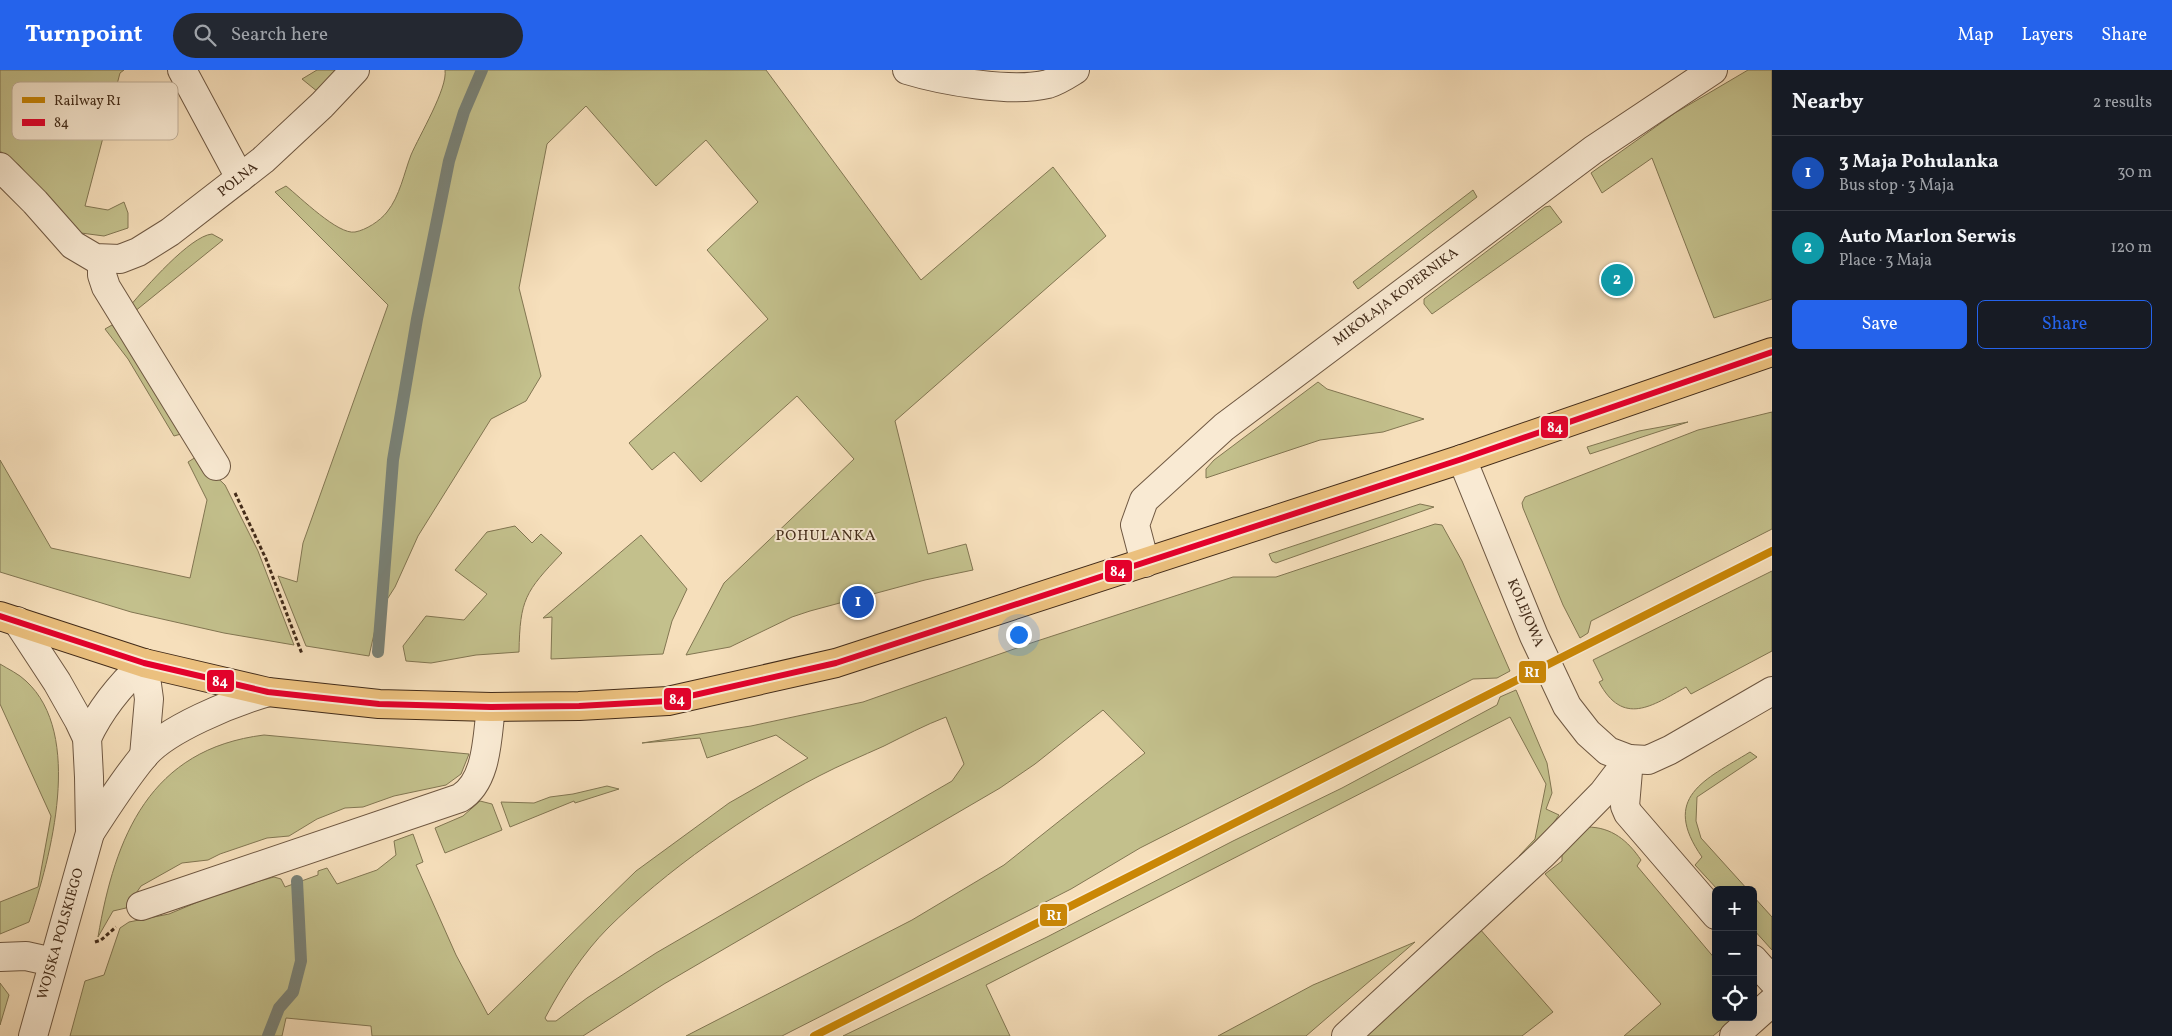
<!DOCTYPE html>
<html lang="en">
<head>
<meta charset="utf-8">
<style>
  :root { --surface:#171b24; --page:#242831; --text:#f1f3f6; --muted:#9ea1a6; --line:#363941; --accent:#2563eb }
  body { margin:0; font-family:Vollkorn,serif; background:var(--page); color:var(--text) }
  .controls { position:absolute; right:15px; bottom:15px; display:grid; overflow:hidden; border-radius:8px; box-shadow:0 5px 20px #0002 }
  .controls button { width:45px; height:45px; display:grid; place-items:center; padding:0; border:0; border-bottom:1px solid var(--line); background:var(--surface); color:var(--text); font:25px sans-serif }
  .you { position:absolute; left:1018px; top:564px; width:18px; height:18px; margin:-12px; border:4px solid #fff; border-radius:50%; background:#1a73e8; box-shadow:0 0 0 8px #1a73e833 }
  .badge { display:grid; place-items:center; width:32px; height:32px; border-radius:50%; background:var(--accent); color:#fff; font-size:16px; font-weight:700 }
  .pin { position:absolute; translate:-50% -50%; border:2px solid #fff; box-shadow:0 1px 5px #0006 }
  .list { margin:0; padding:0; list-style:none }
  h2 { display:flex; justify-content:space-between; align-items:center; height:65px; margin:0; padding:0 20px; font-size:21px }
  h2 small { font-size:16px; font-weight:400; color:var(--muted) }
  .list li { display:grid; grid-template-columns:32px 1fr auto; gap:15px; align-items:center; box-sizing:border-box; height:75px; padding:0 20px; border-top:1px solid var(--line) }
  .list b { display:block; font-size:19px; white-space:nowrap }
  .list p { margin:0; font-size:16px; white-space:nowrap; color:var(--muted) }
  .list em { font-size:16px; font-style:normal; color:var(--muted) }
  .actions { display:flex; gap:10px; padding:15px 20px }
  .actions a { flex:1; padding:11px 0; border:1px solid var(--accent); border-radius:8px; text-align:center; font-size:18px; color:var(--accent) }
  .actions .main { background:var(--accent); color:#fff }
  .icon { flex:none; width:28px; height:28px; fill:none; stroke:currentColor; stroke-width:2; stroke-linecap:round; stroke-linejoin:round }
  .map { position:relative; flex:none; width:1772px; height:966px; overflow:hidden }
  header { display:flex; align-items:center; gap:30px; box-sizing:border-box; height:70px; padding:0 25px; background:var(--accent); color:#fff }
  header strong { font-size:24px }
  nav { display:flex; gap:28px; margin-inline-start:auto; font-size:18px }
  .search { width:350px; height:45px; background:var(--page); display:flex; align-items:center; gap:12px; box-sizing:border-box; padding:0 18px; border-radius:28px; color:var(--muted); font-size:19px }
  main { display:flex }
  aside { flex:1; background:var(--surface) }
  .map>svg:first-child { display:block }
</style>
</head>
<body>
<header>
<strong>Turnpoint</strong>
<div class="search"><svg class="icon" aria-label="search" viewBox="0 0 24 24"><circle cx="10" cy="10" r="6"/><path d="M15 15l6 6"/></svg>Search here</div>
<nav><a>Map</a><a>Layers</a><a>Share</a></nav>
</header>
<main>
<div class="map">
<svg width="1772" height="966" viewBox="0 0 1772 966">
  <rect width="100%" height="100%" fill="#f6dfbb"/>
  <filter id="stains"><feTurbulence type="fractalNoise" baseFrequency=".004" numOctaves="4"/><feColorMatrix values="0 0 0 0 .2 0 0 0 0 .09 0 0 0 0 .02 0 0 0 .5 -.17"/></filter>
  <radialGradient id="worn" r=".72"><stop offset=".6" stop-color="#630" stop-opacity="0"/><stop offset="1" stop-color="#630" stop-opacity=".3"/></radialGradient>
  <!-- green -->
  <g fill="#c3c08c" stroke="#827652" fill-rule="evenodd">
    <polygon points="0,0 124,0 120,3 85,136 108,140 124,132 128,143 128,158 104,166 81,163 68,154 19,95 0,81"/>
    <polygon points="317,0 342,0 318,22 302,9"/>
    <path d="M 445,0 L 766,0 L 921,210 L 1053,97 L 1106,166 L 895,351 L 928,484 L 966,474 L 973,500 L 925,510 L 810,541 L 792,547 L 730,577 L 686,585 L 724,513 L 854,389 L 797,326 L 701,412 L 674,382 L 652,400 L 629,373 L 768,249 L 707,180 L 758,132 L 706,70 L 656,116 L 586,36 L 547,74 L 519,218 L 541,306 L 526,331 L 491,349 L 418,466 L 395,517 L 379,542 L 369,586 L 306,576 L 278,506 L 297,512 L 303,473 L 388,235 L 275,122 L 286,116 C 300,127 338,165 355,162 C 366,160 380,151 387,142 C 400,126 404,103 411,85 C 419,66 448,18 445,0 Z"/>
    <polygon points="1748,0 1772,0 1772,229 1714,248 1652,88 1602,123 1591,103 1675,43"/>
    <polygon points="1473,120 1477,127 1358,219 1353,212"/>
    <polygon points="1550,136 1562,152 1432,244 1424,234 1424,229 1545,137"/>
    <path d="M 212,164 L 223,170 L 134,242 L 130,236 C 145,218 190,166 212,164 Z"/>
    <polygon points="112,255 131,277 181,364 174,366 128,289 105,259"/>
    <polygon points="1318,312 1327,319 1424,349 1383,362 1320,370 1206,408 1206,399 1214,390"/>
    <polygon points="1772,342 1772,459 1591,551 1588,563 1580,568 1563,535 1523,438 1522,433 1525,427 1698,360"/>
    <polygon points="1688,352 1590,384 1587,377 1639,361"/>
    <polygon points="196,387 225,415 258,481 294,575 224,563 131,542 0,502 0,390 51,478 190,508 207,430 188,392"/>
    <polygon points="1420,434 1434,437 1276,493 1272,491 1269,484"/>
    <path d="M 1435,454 L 1442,455 L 1462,491 L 1510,601 L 1497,608 L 1473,609 L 1140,778 L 1071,819 L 782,966 L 686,966 L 912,850 L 1004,795 L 1145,683 L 1103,640 L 1035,694 L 1000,718 L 664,914 L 583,966 L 372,966 L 371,956 L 286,948 L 282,966 L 70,966 L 85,911 L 104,905 L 120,858 L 129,852 L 169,844 L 224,821 L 274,807 L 281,809 L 285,817 L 318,805 L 318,801 L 327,798 L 337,814 L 377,800 L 396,785 L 394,771 L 413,764 L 423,792 L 416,795 L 456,885 L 488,945 L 636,801 L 729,733 L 808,688 L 776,665 L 707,688 L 700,668 L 642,673 L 751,656 L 863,632 L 1034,572 L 1233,507 L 1276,507 ZM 946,647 L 964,694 L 952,711 L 656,883 L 587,928 L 556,951 L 547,951 L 545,948 C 562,916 583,883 608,858 C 664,802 749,742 819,706 C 840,695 862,686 884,676 C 904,666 925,655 946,647 Z"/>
    <path d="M 515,456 L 532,473 L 541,464 L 562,483 C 525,522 520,529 519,582 L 476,585 L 431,593 L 406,591 L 403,576 L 426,546 L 464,550 L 487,524 L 455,500 L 487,462 Z"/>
    <polygon points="641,465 687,519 672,551 663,584 551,589 552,547 543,548"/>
    <path d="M 1772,501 L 1772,581 L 1691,624 L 1686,617 C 1652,636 1623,657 1599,612 L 1603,610 L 1593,590 Z"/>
    <path d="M 0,594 C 8,599 19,604 26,611 C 84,664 51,787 29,852 L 0,864 L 0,832 L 38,817 L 51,746 L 0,634 Z"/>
    <path d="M 1516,620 L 1547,693 L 1552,723 L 1546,739 L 1559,745 C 1549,759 1536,779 1519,786 L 1535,769 L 1546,714 L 1510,647 L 986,915 L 1010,966 L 843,966 L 1047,867 L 1233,771 L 1342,718 L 1497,635 L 1500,627 Z"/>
    <path d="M 264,665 L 469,684 L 461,704 L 446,715 L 394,726 L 363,737 L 345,738 L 317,749 L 289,766 L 267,768 L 220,784 L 208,790 L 182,793 L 141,816 L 126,838 L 113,841 L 98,867 C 115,766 150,679 264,665 Z"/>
    <path d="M 1750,682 L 1757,687 L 1697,727 L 1696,751 L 1701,768 L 1748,820 L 1718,820 L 1695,795 L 1702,787 C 1660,727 1705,710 1750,682 Z"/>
    <polygon points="607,716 619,719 575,733 574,731 510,757 501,732 534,733 550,727 573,724"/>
    <polygon points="480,731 492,734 502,760 445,783 435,758 463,746"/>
    <path d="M 1587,757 C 1612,757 1628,771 1641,790 L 1637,796 L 1716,890 L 1716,947 L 1736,947 L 1713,966 L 1624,966 L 1661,934 L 1545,804 L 1562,791 L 1562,781 Z"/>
    <polygon points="1753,826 1772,847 1772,880 1753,859"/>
    <polygon points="1479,858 1553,942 1522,966 1368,966 1366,963"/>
    <polygon points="1415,872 1306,966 1218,966 1313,915"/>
    <polygon points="0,913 9,925 0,955"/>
  </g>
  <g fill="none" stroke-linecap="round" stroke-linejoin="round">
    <!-- stream -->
    <g stroke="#798278" stroke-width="12">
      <polyline points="378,582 393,390 417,249 449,91 464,42 482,0"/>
      <polyline points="268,966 279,938 293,922 301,891 297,811"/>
    </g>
    <!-- minor casing -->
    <g stroke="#6f5842" stroke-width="30">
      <g id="minor">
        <polyline points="182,0 240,108"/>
        <path d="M 907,0 C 943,11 1012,23 1048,14 C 1058,11 1067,5 1075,0"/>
        <polyline points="0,97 35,132 73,175 95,188 120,189 138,182 170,162 263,90 322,35 355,0"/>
        <polyline points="102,189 102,205 106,217 216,396"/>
        <polyline points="1462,389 1534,566 1567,636 1588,663 1608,681 1629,689 1648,690 1670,680 1772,621"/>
        <polyline points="1145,493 1135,455 1144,430 1224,357 1593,80 1713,0"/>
        <polyline points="17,551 57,612 79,651 87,668 89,707 90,763 33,966"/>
        <path d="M 87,668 C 101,638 120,615 144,593"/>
        <polyline points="144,686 149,629 144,593"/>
        <polyline points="1629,689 1625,736 1628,743 1716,845"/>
        <path d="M 90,763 C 106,738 124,710 143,687 C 165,659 234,632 268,622"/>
        <path d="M 141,836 L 460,728 C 488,711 487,666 491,637"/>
        <polyline points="0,887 26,886 53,892"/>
        <polyline points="1753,889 1772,910"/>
        <polyline points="1346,966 1543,784 1603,723 1629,689"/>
        <polyline points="1734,966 1772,932"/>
      </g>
    </g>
    <!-- major casing -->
    <g stroke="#422b19" stroke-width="30">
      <polyline id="major" points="0,546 144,593 268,622 379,634 491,637 579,636 668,631 836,593 1462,389 1772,282"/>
    </g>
    <!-- path -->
    <g stroke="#422b19" stroke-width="3" stroke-dasharray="4 2.5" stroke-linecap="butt">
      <polyline points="235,423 266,489 302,584"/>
      <polyline points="95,872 101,870 116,857"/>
    </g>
    <!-- minor -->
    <use href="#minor" stroke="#f9ead3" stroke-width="28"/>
    <!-- major -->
    <use href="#major" stroke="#ebc07e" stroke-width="28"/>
    <!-- bus-1 casing -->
    <g stroke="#f9ead3" stroke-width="10">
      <polyline id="bus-1" points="0,546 144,593 268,622 379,634 491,637 579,636 668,631 836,593 1462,389 1772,282"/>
    </g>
    <!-- bus-1 -->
    <use href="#bus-1" stroke="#e4002b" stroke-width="6"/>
    <!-- rail-1 casing -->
    <g stroke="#f9ead3" stroke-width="11">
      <polyline id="rail-1" points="814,966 1772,481"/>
    </g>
    <!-- rail-1 -->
    <use href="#rail-1" stroke="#ca8706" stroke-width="8"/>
  </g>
  <g text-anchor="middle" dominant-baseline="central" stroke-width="4" stroke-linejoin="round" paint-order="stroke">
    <!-- street labels -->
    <g font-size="14" fill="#422b19" stroke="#f9ead3">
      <text transform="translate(238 110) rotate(-38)">POLNA</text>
      <text transform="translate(1396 227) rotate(-37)">MIKOŁAJA KOPERNIKA</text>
      <text transform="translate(1525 543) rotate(67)">KOLEJOWA</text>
      <text transform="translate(61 864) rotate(-74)">WOJSKA POLSKIEGO</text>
    </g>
    <!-- neighbourhood labels -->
    <g font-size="15" letter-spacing="1" fill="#422b19" stroke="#f9ead3">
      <text x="826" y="466">POHULANKA</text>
    </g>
  </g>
  <!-- legend -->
  <rect x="12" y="12" width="166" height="58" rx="8" fill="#f9ead3" stroke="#c2b19b" stroke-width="1"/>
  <rect x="22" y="27" width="23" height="6" fill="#ca8706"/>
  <rect x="22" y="49" width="23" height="7" fill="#e4002b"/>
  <g font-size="14" fill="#422b19">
    <text x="54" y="35">Railway R1</text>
    <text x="54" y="57">84</text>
  </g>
  <g stroke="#f9ead3" stroke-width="2">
    <rect x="1540" y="345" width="29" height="24" rx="5" fill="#e4002b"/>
    <rect x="1104" y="489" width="29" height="24" rx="5" fill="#e4002b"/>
    <rect x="1518" y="590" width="29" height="24" rx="5" fill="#ca8706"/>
    <rect x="206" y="599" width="29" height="24" rx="5" fill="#e4002b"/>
    <rect x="663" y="617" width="29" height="24" rx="5" fill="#e4002b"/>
    <rect x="1039" y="833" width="29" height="24" rx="5" fill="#ca8706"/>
  </g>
  <g font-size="14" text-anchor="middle" font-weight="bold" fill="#fff">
    <text x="1555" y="362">84</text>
    <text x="1118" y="506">84</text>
    <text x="1532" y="607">R1</text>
    <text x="220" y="616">84</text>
    <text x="677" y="634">84</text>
    <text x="1054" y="850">R1</text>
  </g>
  <rect width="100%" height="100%" filter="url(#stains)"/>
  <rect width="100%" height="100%" fill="url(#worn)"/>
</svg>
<div class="controls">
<button>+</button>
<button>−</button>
<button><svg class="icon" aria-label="locate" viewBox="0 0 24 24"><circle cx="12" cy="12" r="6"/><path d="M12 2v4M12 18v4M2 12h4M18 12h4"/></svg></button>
</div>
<div class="you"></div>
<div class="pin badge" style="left:858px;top:532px;background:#1a4fb4">1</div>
<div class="pin badge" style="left:1617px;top:210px;background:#0f9aa8">2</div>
</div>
<aside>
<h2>Nearby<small>2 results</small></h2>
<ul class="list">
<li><span class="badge" style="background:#1a4fb4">1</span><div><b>3 Maja Pohulanka</b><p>Bus stop · 3 Maja</p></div><em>30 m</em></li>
<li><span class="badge" style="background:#0f9aa8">2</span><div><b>Auto Marlon Serwis</b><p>Place · 3 Maja</p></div><em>120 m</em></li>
</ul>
<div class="actions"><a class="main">Save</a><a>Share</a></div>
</aside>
</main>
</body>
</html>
